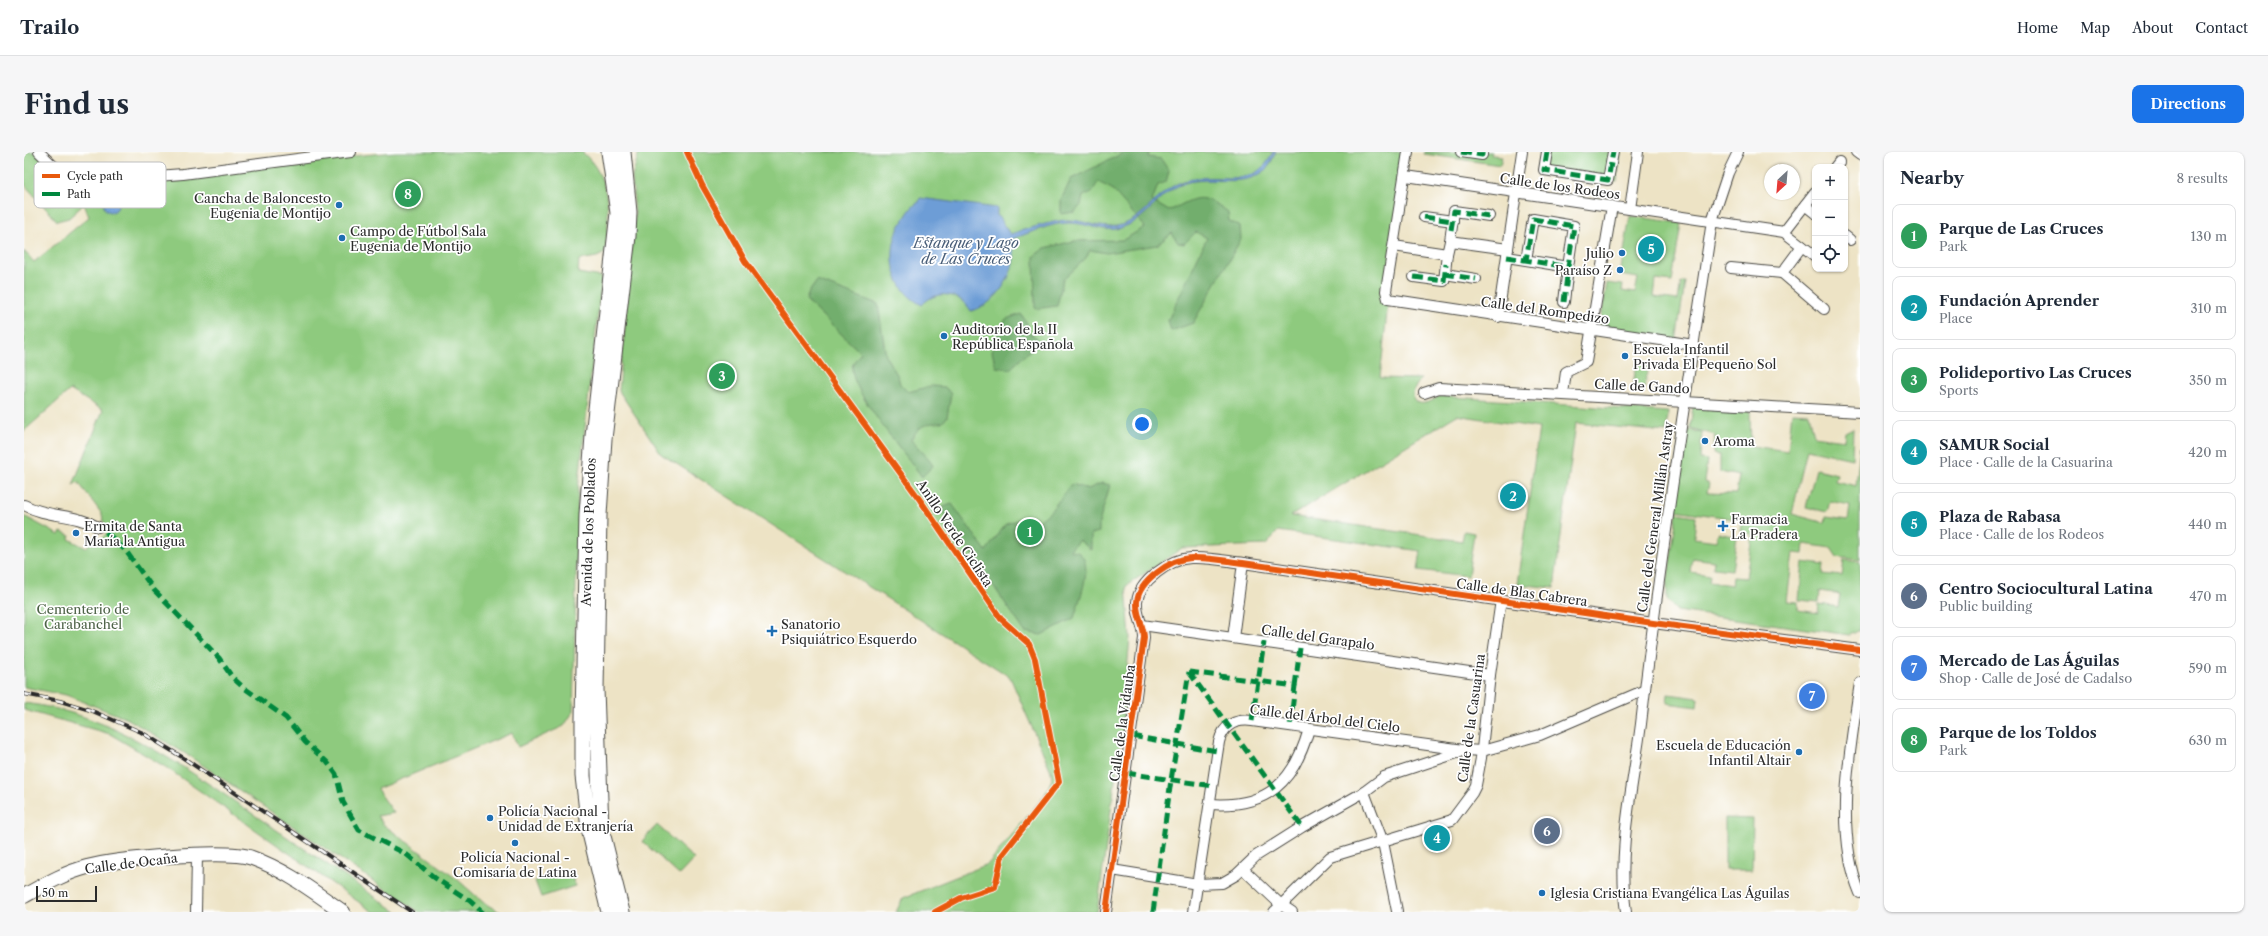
<!DOCTYPE html>
<html lang="en">
<head>
<meta charset="utf-8">
<style>
  :root { --surface:#fff; --page:#f6f6f7; --text:#1f2937; --muted:#747a83; --line:#e0e1e3; --accent:#1a73e8 }
  body { margin:0; font-family:"Libre Caslon Text",serif; background:var(--page); color:var(--text) }
  .controls { position:absolute; right:12px; top:12px; display:grid; overflow:hidden; border-radius:8px; box-shadow:0 1px 3px #0004 }
  .controls button { width:36px; height:36px; display:grid; place-items:center; padding:0; border:0; border-bottom:1px solid var(--line); background:var(--surface); color:var(--text); font:20px sans-serif }
  .compass { position:absolute; left:1740px; top:12px; width:36px; height:36px; border-radius:50%; background:var(--surface); box-shadow:0 1px 3px #0004; rotate:206deg }
  .scale { position:absolute; left:12px; bottom:10px; width:61px; box-sizing:border-box; padding-left:4px; border:2px solid #2b2b2b; border-top:0; font-size:11px; line-height:14px; white-space:nowrap; color:#2b2b2b; -webkit-text-stroke:3px #fff; paint-order:stroke }
  .you { position:absolute; left:1118px; top:272px; width:14px; height:14px; margin:-10px; border:3px solid #fff; border-radius:50%; background:#1a73e8; box-shadow:0 0 0 6px #1a73e833 }
  .badge { display:grid; place-items:center; width:26px; height:26px; border-radius:50%; background:var(--accent); color:#fff; font-size:13px; font-weight:700 }
  .pin { position:absolute; translate:-50% -50%; border:2px solid #fff; box-shadow:0 1px 4px #0006 }
  .list { margin:0; padding:0; list-style:none }
  h2 { display:flex; justify-content:space-between; align-items:center; height:52px; margin:0; padding:0 16px; font-size:17px }
  h2 small { font-size:13px; font-weight:400; color:var(--muted) }
  .list li { display:grid; grid-template-columns:26px 1fr auto; gap:12px; align-items:center; box-sizing:border-box; height:64px; margin:0 8px 8px; padding:0 8px; border:1px solid var(--line); border-radius:8px }
  .list b { display:block; font-size:15px; white-space:nowrap }
  .list p { margin:0; font-size:13px; white-space:nowrap; color:var(--muted) }
  .list em { font-size:13px; font-style:normal; color:var(--muted) }
  .icon { flex:none; width:22px; height:22px; fill:none; stroke:currentColor; stroke-width:2; stroke-linecap:round; stroke-linejoin:round }
  .map { position:relative; flex:none; width:1836px; height:760px; overflow:hidden; border-radius:8px }
  header { display:flex; align-items:center; gap:24px; box-sizing:border-box; height:56px; padding:0 20px; background:var(--surface); border-bottom:1px solid var(--line) }
  header strong { font-size:19px }
  nav { display:flex; gap:22px; margin-inline-start:auto; font-size:14px }
  .intro { display:flex; align-items:center; justify-content:space-between; box-sizing:border-box; height:96px; padding:0 24px }
  h1 { margin:0; font-size:28px }
  .button { padding:10px 18px; border-radius:8px; background:var(--accent); color:#fff; font-size:14px; font-weight:700 }
  main { display:flex; gap:24px; padding:0 24px }
  aside { flex:1; background:var(--surface); border-radius:8px; box-shadow:0 1px 3px #0004 }
  .map>svg:first-child { display:block }
</style>
</head>
<body>
<header>
<strong>Trailo</strong>
<nav><a>Home</a><a>Map</a><a>About</a><a>Contact</a></nav>
</header>
<div class="intro"><h1>Find us</h1><a class="button">Directions</a></div>
<main>
<div class="map">
<svg width="1836" height="760" viewBox="0 0 1836 760">
  <rect width="100%" height="100%" fill="#fff"/>
  <filter id="ink" filterUnits="userSpaceOnUse"><feTurbulence type="fractalNoise" baseFrequency=".025" numOctaves="2"/><feDisplacementMap in="SourceGraphic" scale="8" xChannelSelector="R" yChannelSelector="G"/><feConvolveMatrix kernelMatrix="1 2 1 2 8 2 1 2 1" color-interpolation-filters="sRGB"/></filter>
  <filter id="wash" filterUnits="userSpaceOnUse"><feTurbulence type="fractalNoise" baseFrequency=".012" numOctaves="4" result="noise"/><feDisplacementMap in="SourceGraphic" scale="16" xChannelSelector="R" yChannelSelector="G"/><feGaussianBlur stdDeviation="0.9" result="paint"/><feColorMatrix in="noise" values="0 0 0 0 0 0 0 0 0 0 0 0 0 0 0 0 0 1.4 0 .05"/><feComposite in="paint" operator="in"/></filter>
  <g filter="url(#wash)">
    <rect width="100%" height="100%" fill="#ede3c5"/>
    <!-- green -->
    <g fill="#8eca7e" stroke="#5c7a54">
      <path d="M 0,0 L 14,0 L 54,30 L 372,0 L 558,0 C 588,25 586,65 581,101 L 573,105 L 555,108 L 554,121 L 578,125 L 554,337 L 549,560 L 540,574 L 494,595 L 488,581 L 353,637 L 370,661 L 353,664 L 360,673 L 434,728 L 460,751 L 476,760 L 395,760 L 162,602 L 104,567 L 42,543 L 0,535 L 0,364 L 35,383 L 37,380 L 46,384 L 45,387 L 62,396 L 67,390 L 71,392 C 76,388 83,383 84,377 L 79,369 L 78,362 L 54,330 L 49,333 L 79,258 L 46,238 L 0,279 L 0,99 L 10,110 L 65,65 L 60,52 L 45,66 L 33,69 L 0,32 Z"/>
      <path d="M 615,0 L 1380,0 L 1356,226 L 1397,227 C 1379,248 1395,260 1415,244 L 1644,260 L 1642,280 L 1552,271 L 1530,436 L 1493,432 L 1515,276 L 1433,263 L 1267,364 L 1438,389 L 1440,379 L 1450,381 L 1444,424 L 1394,418 L 1397,399 L 1254,379 L 1242,393 L 1158,396 L 1102,434 L 1106,485 L 1098,578 L 1073,760 L 872,760 L 879,746 L 964,712 L 1020,644 L 1028,627 L 1027,619 L 986,525 L 637,302 L 595,239 L 611,63 L 608,25 Z"/>
      <polygon points="1401,0 1467,0 1467,3 1478,4 1476,13 1400,2"/>
      <polygon points="1516,0 1597,0 1593,30 1513,20"/>
      <polygon points="1606,64 1657,71 1648,130 1632,128 1630,145 1654,148 1657,130 1661,130 1652,190 1575,179 1583,131 1599,133 1598,139 1611,141 1614,126 1596,123"/>
      <polygon points="1612,212 1624,213 1621,236 1609,235"/>
      <polygon points="1669,255 1726,259 1727,294 1764,299 1768,260 1785,261 1790,284 1820,288 1821,280 1829,276 1828,307 1783,297 1768,362 1801,371 1802,365 1824,368 1826,353 1806,349 1803,360 1782,355 1792,317 1813,322 1811,329 1832,334 1836,294 1836,408 1813,405 1807,396 1780,392 1779,402 1769,401 1763,449 1774,450 1774,458 1794,461 1795,452 1814,455 1816,442 1796,439 1795,450 1775,448 1779,410 1800,413 1799,422 1818,424 1820,408 1836,410 1836,478 1826,483 1653,459 1643,448 1643,432 1653,361 1672,364 1670,386 1692,389 1694,381 1713,385 1708,418 1689,416 1690,409 1668,406 1666,420 1686,423 1685,430 1708,433 1709,425 1722,426 1728,383 1716,379 1718,368 1651,358 1664,278 1678,280 1676,307 1683,308 1680,330 1685,332 1683,341 1712,342 1715,324 1696,320 1696,303 1689,302 1691,283 1666,276"/>
      <polygon points="1644,542 1674,546 1673,555 1643,551"/>
      <path d="M 0,551 C 88,561 161,616 232,664 C 279,696 327,728 373,760 L 349,760 L 143,616 L 86,582 L 0,558 Z"/>
      <polygon points="1701,666 1729,667 1728,718 1701,718"/>
      <polygon points="633,673 670,707 655,723 618,689"/>
      <polygon points="546,718 551,734 517,745 511,729"/>
    </g>
    <!-- forest -->
    <g fill="#72ae6d" stroke="#4e6c4c">
      <path d="M 1101,0 L 1126,0 L 1124,5 L 1137,7 L 1145,19 L 1142,30 L 1134,33 L 1128,49 L 1145,59 C 1174,44 1177,40 1204,60 L 1205,69 L 1216,74 L 1217,87 L 1169,171 L 1147,179 L 1144,168 L 1183,86 L 1172,80 L 1160,92 L 1154,91 L 1148,81 L 1133,93 L 1083,101 L 1066,98 L 1062,106 L 1039,128 L 1033,154 L 1011,157 L 1010,104 L 1021,96 L 1050,89 L 1099,88 L 1121,75 L 1088,37 L 1074,30 L 1068,40 L 1059,44 L 1057,53 L 1051,60 L 1037,62 L 1037,48 L 1047,27 Z"/>
      <path d="M 793,129 L 854,152 L 862,205 L 874,224 L 876,232 L 884,240 L 907,234 L 921,235 L 927,242 L 923,265 L 918,271 C 903,270 894,274 887,288 L 906,308 L 909,314 L 898,325 C 882,302 828,242 828,216 C 829,210 833,205 837,201 L 782,148 L 785,140 Z"/>
      <polygon points="997,162 1003,171 1003,180 1012,185 1015,190 986,217 972,215 968,200 976,176 982,167"/>
      <path d="M 1078,331 L 1086,333 L 1075,371 L 1075,380 L 1067,382 L 1067,398 L 1055,388 L 1046,398 C 1048,399 1053,399 1055,401 C 1071,412 1054,451 1050,466 L 1017,483 L 1001,480 L 916,356 L 928,352 L 962,399 L 982,372 L 1002,365 L 1012,371 L 1025,361 L 1048,332 L 1064,337 Z"/>
    </g>
    <!-- water -->
    <g fill="#6d9dd6" stroke="#4c6480">
      <path d="M 1249,0 L 1252,0 C 1248,6 1247,14 1241,18 C 1221,37 1186,23 1161,31 C 1136,39 1124,68 1097,76 C 1079,81 1064,71 1046,71 C 1029,70 1004,82 988,87 C 988,93 991,100 990,106 C 987,128 971,153 947,159 C 936,140 912,137 898,153 C 864,136 861,91 882,64 C 885,59 889,53 895,50 L 896,46 L 973,56 L 973,63 L 986,82 C 1000,78 1028,69 1042,68 C 1059,67 1076,78 1093,74 C 1122,68 1134,37 1160,29 C 1193,18 1231,41 1249,0 Z"/>
      <circle cx="87" cy="53" r="7"/>
    </g>
  </g>
  <g filter="url(#ink)">
    <g fill="none" stroke-linecap="round" stroke-linejoin="round">
      <!-- street casing -->
      <g stroke="#484742" stroke-width="12">
        <g id="street">
          <polyline points="15,0 41,25 54,30 159,22 327,0"/>
          <polyline points="1384,0 1362,139 1364,147 1670,193"/>
          <polyline points="1437,0 1458,3 1458,0"/>
          <polyline points="1523,0 1520,18 1584,28 1589,0"/>
          <polyline points="1832,0 1836,3"/>
          <polyline points="1811,15 1815,10"/>
          <polyline points="1382,24 1760,80 1791,104"/>
          <polyline points="1781,53 1791,61"/>
          <polyline points="1606,57 1614,0"/>
          <polyline points="1400,65 1429,69"/>
          <polyline points="1760,80 1791,40"/>
          <polyline points="1821,84 1826,88"/>
          <polyline points="1426,89 1430,59 1465,64"/>
          <polyline points="1370,94 1423,102 1426,89 1484,97"/>
          <polyline points="1778,94 1758,121 1800,157"/>
          <polyline points="1483,105 1544,115 1550,74 1509,67 1502,108"/>
          <polyline points="1707,116 1758,121"/>
          <polyline points="1421,122 1452,127"/>
          <polyline points="1390,125 1420,129 1423,102"/>
          <polyline points="1540,150 1544,115"/>
          <polyline points="1474,165 1498,0"/>
          <polyline points="1400,241 1415,236 1836,260"/>
          <polyline points="1539,242 1542,220 1562,210 1588,54"/>
          <path d="M 0,353 C 25,366 49,361 74,375"/>
          <polyline points="1118,473 1466,523"/>
          <polyline points="1209,486 1219,411"/>
          <path d="M 1836,531 C 1826,596 1810,679 1836,741"/>
          <polyline points="1340,640 1359,690 1373,759"/>
          <path d="M 1186,652 C 1244,656 1270,630 1285,577"/>
          <polyline points="1219,717 1256,752 1268,760"/>
          <polyline points="1088,718 1174,732 1198,731 1212,723 1232,704 1278,675 1340,640 1360,625 1442,598 1458,599 1516,583 1621,538"/>
          <polyline points="172,760 173,703"/>
          <path d="M 1082,760 L 1120,486 C 1120,474 1112,463 1113,450 C 1115,429 1146,407 1167,406 C 1184,405 1202,409 1219,411 L 1629,471 L 1836,498"/>
          <path d="M 1169,760 L 1195,590 C 1199,573 1212,567 1228,569 L 1440,598"/>
          <polyline points="1250,760 1306,705 1428,668 1448,641 1452,633 1457,606 1466,523 1477,448"/>
          <path d="M 1602,760 C 1593,698 1609,634 1617,572 C 1636,404 1663,237 1688,69 L 1704,21 L 1714,0"/>
        </g>
      </g>
      <!-- secondary casing -->
      <g stroke="#484742" stroke-width="16">
        <path id="secondary" d="M 0,744 C 20,733 40,721 63,715 C 92,707 202,697 228,706 C 262,718 290,740 319,760"/>
      </g>
      <!-- primary casing -->
      <g stroke="#484742" stroke-width="17">
        <g id="primary">
          <polyline points="585,760 565,677 559,624 559,566 563,362 569,284 594,61 585,0"/>
          <polyline points="598,760 577,676 572,537 575,363 580,287 604,84 605,60 599,0"/>
        </g>
      </g>
      <!-- street -->
      <use href="#street" stroke="#fff" stroke-width="10"/>
      <!-- secondary -->
      <use href="#secondary" stroke="#fff" stroke-width="14"/>
      <!-- primary -->
      <use href="#primary" stroke="#fff" stroke-width="15"/>
      <!-- rail casing -->
      <g stroke="#2b2b2b" stroke-width="4">
        <polyline id="rail" points="0,542 36,549 66,558 117,580 158,605 388,760"/>
      </g>
      <!-- rail -->
      <use href="#rail" stroke="#fff" stroke-width="2.5" stroke-dasharray="8" stroke-linecap="butt"/>
      <!-- quiet -->
      <g stroke="#00873e" stroke-width="5" stroke-dasharray="10 5" stroke-linecap="butt">
        <polyline points="1437,0 1458,3 1458,0"/>
        <polyline points="1523,0 1520,18 1584,28 1589,0"/>
        <polyline points="1400,65 1429,69"/>
        <polyline points="1427,78 1430,59 1465,64"/>
        <polyline points="1483,105 1544,115 1550,74 1509,67 1502,108"/>
        <polyline points="1421,122 1452,127"/>
        <polyline points="1390,125 1420,129 1422,112"/>
        <polyline points="1540,150 1544,115"/>
        <polyline points="82,380 102,399 130,438 195,506 208,525 219,535 262,566 281,590 303,610 312,622 319,650 335,678 382,702 411,726 446,749 458,760"/>
        <polyline points="1165,520 1278,675"/>
        <polyline points="1165,520 1271,534 1266,574"/>
        <polyline points="1271,534 1276,496"/>
        <polyline points="1228,569 1240,490"/>
        <polyline points="1108,584 1193,599"/>
        <polyline points="1102,621 1189,634"/>
        <polyline points="1129,760 1147,628 1165,520"/>
      </g>
      <!-- cycleway casing -->
      <g stroke="#fff" stroke-width="8">
        <g id="cycleway">
          <polyline points="663,0 678,33 721,109 896,348 977,467 1005,492 1011,507 1035,630 978,703 971,735 937,746 911,760"/>
          <path d="M 1082,760 L 1120,486 C 1120,474 1112,463 1113,450 C 1115,429 1146,407 1167,406 C 1184,405 1202,409 1219,411 L 1629,471 L 1836,498"/>
        </g>
      </g>
      <!-- cycleway -->
      <use href="#cycleway" stroke="#e8590c" stroke-width="6"/>
    </g>
  </g>
  <!-- markers -->
  <g fill="#1f6fb2" stroke="#fff" stroke-width="1.5">
    <circle cx="315" cy="53" r="4"/>
    <circle cx="318" cy="86" r="4"/>
    <circle cx="1598" cy="101" r="4"/>
    <circle cx="1596" cy="118" r="4"/>
    <circle cx="920" cy="184" r="4"/>
    <circle cx="1601" cy="204" r="4"/>
    <circle cx="1681" cy="289" r="4"/>
    <path d="M1697 368h4v4h4v4h-4v4h-4v-4h-4v-4h4z"/>
    <circle cx="52" cy="381" r="4"/>
    <path d="M746 473h4v4h4v4h-4v4h-4v-4h-4v-4h4z"/>
    <circle cx="1775" cy="600" r="4"/>
    <circle cx="466" cy="666" r="4"/>
    <circle cx="491" cy="691" r="4"/>
    <circle cx="1518" cy="741" r="4"/>
  </g>
  <g text-anchor="middle" dominant-baseline="central" stroke-width="3.5" stroke-linejoin="round" paint-order="stroke">
    <!-- street labels -->
    <g font-size="13" fill="#2b2b2b" stroke="#fff">
      <text transform="translate(1536 34) rotate(8)">Calle de los Rodeos</text>
      <text transform="translate(1521 158) rotate(8)">Calle del Rompedizo</text>
      <text transform="translate(1618 234) rotate(3)">Calle de Gando</text>
      <text transform="translate(1631 365) rotate(-82)">Calle del General Millán Astray</text>
      <text transform="translate(564 380) rotate(-88)">Avenida de los Poblados</text>
      <text transform="translate(931 381) rotate(56)">Anillo Verde Ciclista</text>
      <text transform="translate(1498 440) rotate(8)">Calle de Blas Cabrera</text>
      <text transform="translate(1294 485) rotate(8)">Calle del Garapalo</text>
      <text transform="translate(1301 566) rotate(7)">Calle del Árbol del Cielo</text>
      <text transform="translate(1447 566) rotate(-82)">Calle de la Casuarina</text>
      <text transform="translate(1098 571) rotate(-82)">Calle de la Vidauba</text>
      <text transform="translate(107 711) rotate(-7)">Calle de Ocaña</text>
    </g>
    <!-- poi labels -->
    <g font-size="13" fill="#2b2b2b" stroke="#fff" text-anchor="start">
      <text x="307" y="46" text-anchor="end">Cancha de Baloncesto<tspan x="307" dy="15">Eugenia de Montijo</tspan></text>
      <text x="326" y="79">Campo de Fútbol Sala<tspan x="326" dy="15">Eugenia de Montijo</tspan></text>
      <text x="1590" y="101" text-anchor="end">Julio</text>
      <text x="1588" y="118" text-anchor="end">Paraíso Z</text>
      <text x="928" y="177">Auditorio de la II<tspan x="928" dy="15">República Española</tspan></text>
      <text x="1609" y="197">Escuela Infantil<tspan x="1609" dy="15">Privada El Pequeño Sol</tspan></text>
      <text x="1689" y="289">Aroma</text>
      <text x="1707" y="367">Farmacia<tspan x="1707" dy="15">La Pradera</tspan></text>
      <text x="60" y="374">Ermita de Santa<tspan x="60" dy="15">María la Antigua</tspan></text>
      <text x="757" y="472">Sanatorio<tspan x="757" dy="15">Psiquiátrico Esquerdo</tspan></text>
      <text x="1767" y="593" text-anchor="end">Escuela de Educación<tspan x="1767" dy="15">Infantil Altair</tspan></text>
      <text x="474" y="659">Policía Nacional -<tspan x="474" dy="15">Unidad de Extranjería</tspan></text>
      <text x="491" y="705" text-anchor="middle">Policía Nacional -<tspan x="491" dy="15">Comisaría de Latina</tspan></text>
      <text x="1526" y="741">Iglesia Cristiana Evangélica Las Águilas</text>
    </g>
    <!-- park labels -->
    <g font-size="13" fill="#4e6348" stroke="#fff">
      <text x="59" y="457">Cementerio de<tspan x="59" dy="15">Carabanchel</tspan></text>
    </g>
    <!-- water labels -->
    <g font-size="14" font-style="italic" fill="#495e78" stroke="#fff">
      <text x="942" y="91">Estanque y Lago<tspan x="942" dy="16">de Las Cruces</tspan></text>
    </g>
  </g>
  <!-- legend -->
  <rect x="10" y="10" width="132" height="46" rx="6" fill="#fff" stroke="#bfbfbf" stroke-width="1"/>
  <rect x="18" y="22" width="18" height="4" fill="#e8590c"/>
  <rect x="18" y="40" width="18" height="4" fill="#00873e"/>
  <g font-size="11" fill="#2b2b2b">
    <text x="43" y="28">Cycle path</text>
    <text x="43" y="46">Path</text>
  </g>
</svg>
<div class="controls">
<button>+</button>
<button>−</button>
<button><svg class="icon" aria-label="locate" viewBox="0 0 24 24"><circle cx="12" cy="12" r="6"/><path d="M12 2v4M12 18v4M2 12h4M18 12h4"/></svg></button>
</div>
<svg class="compass" viewBox="-18 -18 36 36"><path d="M0-13l5 13h-10z" fill="#e53935"/><path d="M0 13l5-13h-10z" fill="#747a83"/></svg>
<div class="scale">50 m</div>
<div class="you"></div>
<div class="pin badge" style="left:1006px;top:380px;background:#2e9e5b">1</div>
<div class="pin badge" style="left:1489px;top:344px;background:#0f9aa8">2</div>
<div class="pin badge" style="left:698px;top:224px;background:#2e9e5b">3</div>
<div class="pin badge" style="left:1413px;top:686px;background:#0f9aa8">4</div>
<div class="pin badge" style="left:1627px;top:97px;background:#0f9aa8">5</div>
<div class="pin badge" style="left:1523px;top:679px;background:#5c6f8a">6</div>
<div class="pin badge" style="left:1788px;top:544px;background:#3f7fe0">7</div>
<div class="pin badge" style="left:384px;top:42px;background:#2e9e5b">8</div>
</div>
<aside>
<h2>Nearby<small>8 results</small></h2>
<ul class="list">
<li><span class="badge" style="background:#2e9e5b">1</span><div><b>Parque de Las Cruces</b><p>Park</p></div><em>130 m</em></li>
<li><span class="badge" style="background:#0f9aa8">2</span><div><b>Fundación Aprender</b><p>Place</p></div><em>310 m</em></li>
<li><span class="badge" style="background:#2e9e5b">3</span><div><b>Polideportivo Las Cruces</b><p>Sports</p></div><em>350 m</em></li>
<li><span class="badge" style="background:#0f9aa8">4</span><div><b>SAMUR Social</b><p>Place · Calle de la Casuarina</p></div><em>420 m</em></li>
<li><span class="badge" style="background:#0f9aa8">5</span><div><b>Plaza de Rabasa</b><p>Place · Calle de los Rodeos</p></div><em>440 m</em></li>
<li><span class="badge" style="background:#5c6f8a">6</span><div><b>Centro Sociocultural Latina</b><p>Public building</p></div><em>470 m</em></li>
<li><span class="badge" style="background:#3f7fe0">7</span><div><b>Mercado de Las Águilas</b><p>Shop · Calle de José de Cadalso</p></div><em>590 m</em></li>
<li><span class="badge" style="background:#2e9e5b">8</span><div><b>Parque de los Toldos</b><p>Park</p></div><em>630 m</em></li>
</ul>
</aside>
</main>
</body>
</html>
